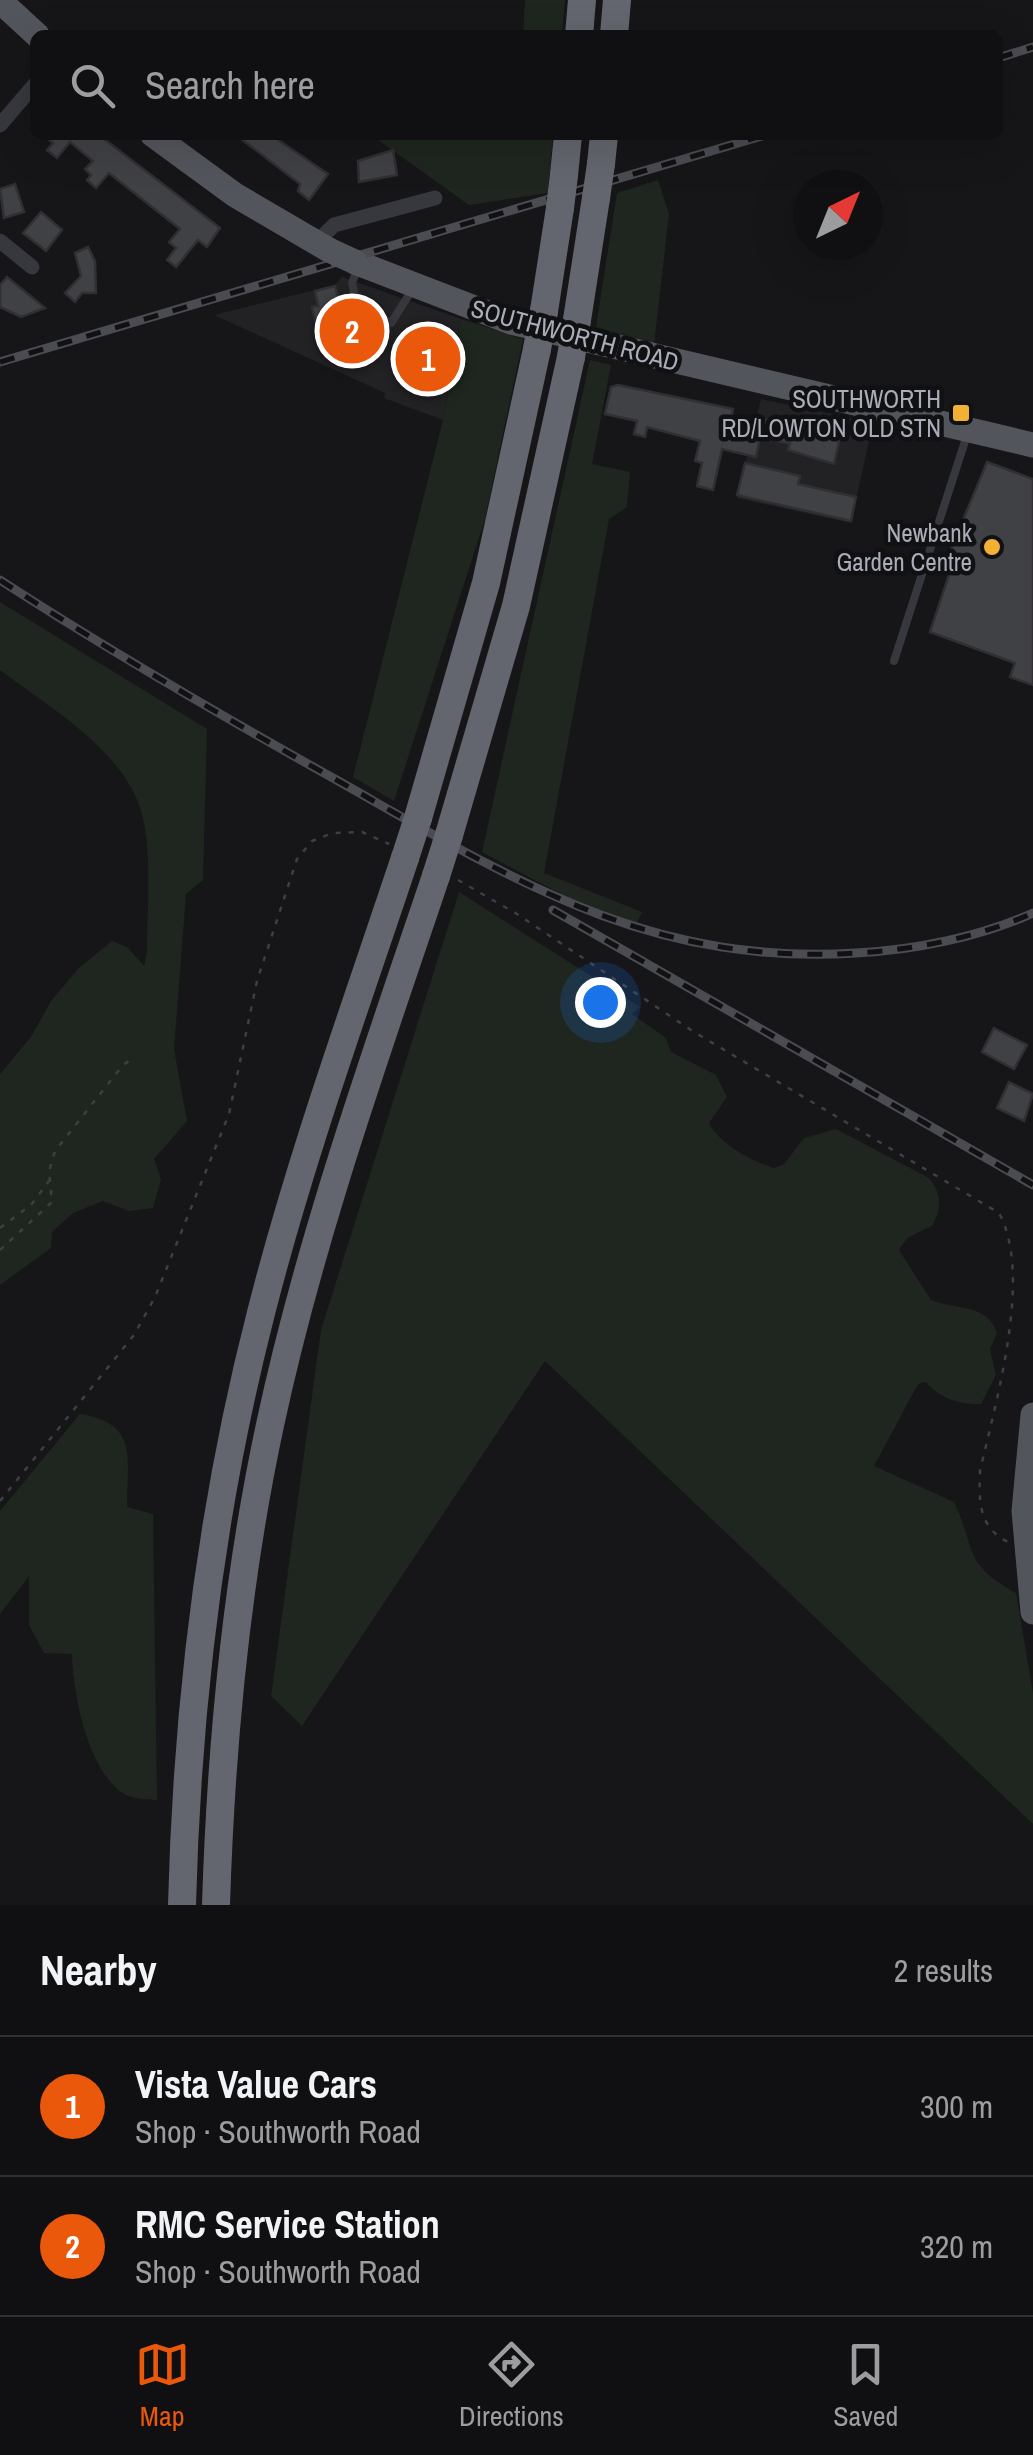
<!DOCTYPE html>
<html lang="en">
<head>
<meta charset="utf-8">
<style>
  :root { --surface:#101012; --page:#19191b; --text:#f1f3f6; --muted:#9c9d9f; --line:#303032; --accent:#ea580c }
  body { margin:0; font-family:"Archivo Narrow",sans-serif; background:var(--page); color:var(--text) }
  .compass { position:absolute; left:793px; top:170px; width:90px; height:90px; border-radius:50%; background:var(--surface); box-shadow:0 10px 40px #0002; rotate:43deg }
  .you { position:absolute; left:600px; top:1002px; width:35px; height:35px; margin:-25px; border:8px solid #fff; border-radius:50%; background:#1a73e8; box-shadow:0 0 0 15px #1a73e833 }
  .badge { display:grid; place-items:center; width:65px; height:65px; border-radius:50%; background:var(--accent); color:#fff; font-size:32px; font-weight:700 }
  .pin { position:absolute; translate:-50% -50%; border:5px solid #fff; box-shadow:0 2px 10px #0006 }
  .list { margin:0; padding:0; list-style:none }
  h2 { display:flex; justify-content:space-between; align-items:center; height:130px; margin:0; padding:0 40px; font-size:42px }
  h2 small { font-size:32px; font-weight:400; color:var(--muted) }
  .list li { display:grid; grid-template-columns:65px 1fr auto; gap:30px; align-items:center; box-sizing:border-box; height:140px; padding:0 40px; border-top:2px solid var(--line) }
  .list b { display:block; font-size:38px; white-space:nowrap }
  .list p { margin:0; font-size:32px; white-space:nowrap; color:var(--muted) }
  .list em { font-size:32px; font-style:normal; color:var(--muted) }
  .icon { flex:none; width:55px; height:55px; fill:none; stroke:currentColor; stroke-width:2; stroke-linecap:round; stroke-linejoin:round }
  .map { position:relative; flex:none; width:1033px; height:1905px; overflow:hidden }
  .search { position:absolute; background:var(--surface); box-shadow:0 10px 40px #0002; left:30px; right:30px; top:30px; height:110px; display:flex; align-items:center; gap:25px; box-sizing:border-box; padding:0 35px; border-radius:15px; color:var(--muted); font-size:38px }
  .sheet { height:410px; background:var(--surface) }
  nav { display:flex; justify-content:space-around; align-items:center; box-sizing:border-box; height:140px; border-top:2px solid var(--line); background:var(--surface); font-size:28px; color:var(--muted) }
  nav a { display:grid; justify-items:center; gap:5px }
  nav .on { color:var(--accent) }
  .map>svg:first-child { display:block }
</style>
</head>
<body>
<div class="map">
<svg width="1033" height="1905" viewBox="0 0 1033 1905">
  <rect width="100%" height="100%" fill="#161618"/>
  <!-- built -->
  <g fill="#222225">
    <polygon points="342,277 461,319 443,420 384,398 385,393 214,315 335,285"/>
    <polygon points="761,399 873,423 851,523 737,498"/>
  </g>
  <!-- green -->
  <g fill="#1e261f">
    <polygon points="525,0 565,0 562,35 523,35"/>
    <polygon points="371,135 553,135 548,193 469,205"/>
    <polygon points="658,180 669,214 654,345 596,327 617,193"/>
    <polygon points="461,319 523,339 485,519 394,801 353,777 443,420"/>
    <polygon points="590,360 611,365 592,464 630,472 627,507 609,519 544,873 642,912 636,925 591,910 482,852"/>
    <path d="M 0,602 L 207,729 L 203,880 L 186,894 L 174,1049 L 187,1121 L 154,1159 L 161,1179 L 153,1208 L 129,1211 L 103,1201 L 73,1213 L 52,1232 L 51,1248 L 0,1285 L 0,1074 L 31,1037 L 51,1001 L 78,969 L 112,941 L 127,947 L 144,966 L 147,951 C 147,909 152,859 143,818 C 128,752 50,708 0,670 Z"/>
    <path d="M 459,892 L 640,1007 L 632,1014 L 666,1038 L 671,1052 L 716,1075 L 727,1097 L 709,1123 C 720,1144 751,1161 774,1168 L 784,1164 L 804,1138 L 836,1129 L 929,1178 C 942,1194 942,1208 932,1226 L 907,1238 L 899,1250 L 931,1300 C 954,1310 988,1303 997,1333 L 990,1349 L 996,1375 L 981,1404 C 961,1405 938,1398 926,1382 L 918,1384 L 874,1466 L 954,1502 C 977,1550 961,1562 1016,1593 L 1033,1693 L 1033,1824 L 545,1361 L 302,1726 L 271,1696 L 321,1330 Z"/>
    <path d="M 80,1414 C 139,1423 127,1458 127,1507 L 153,1514 L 157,1800 C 148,1799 134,1799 126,1795 C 88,1774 73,1694 72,1654 L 44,1653 L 29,1625 L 29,1576 L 0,1614 L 0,1511 Z"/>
  </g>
  <!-- building -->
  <g fill="#404145" stroke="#303034" stroke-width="2.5">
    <polygon points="44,135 99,135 220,228 207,247 198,240 176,267 167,260 176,248 169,242 180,229 109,173 96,188 87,180 91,175 85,169 93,161 70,142 57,158 47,150 53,143"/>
    <polygon points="236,135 271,135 328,174 309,200 298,191 300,184"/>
    <polygon points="393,150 397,175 359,182 358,161"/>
    <polygon points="15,184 24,212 4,218 0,189"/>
    <polygon points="41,212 62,230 46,251 23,233"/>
    <polygon points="88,247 95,261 96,293 82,293 75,302 65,293 81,276 75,253"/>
    <polygon points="7,277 34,299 45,308 21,317 0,307 0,285"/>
    <polygon points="335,286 347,330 318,334 312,307 318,306 315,291"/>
    <polygon points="618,385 733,409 730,425 753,430 756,417 840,437 834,464 788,450 790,444 760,437 756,457 722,449 713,490 697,486 702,463 695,461 700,441 647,427 645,437 634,434 637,421 605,414 611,387"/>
    <polygon points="987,462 1033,479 1033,685 1010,677 1015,663 930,632 951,569 944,566"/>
    <polygon points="745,463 800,476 798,484 856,497 851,521 737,495"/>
    <polygon points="994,1028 1027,1045 1014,1069 982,1052"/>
    <polygon points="1009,1082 1033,1094 1024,1121 997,1108"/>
  </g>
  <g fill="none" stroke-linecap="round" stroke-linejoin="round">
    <!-- path -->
    <g stroke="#3d3f44" stroke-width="2.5" stroke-dasharray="5 8" stroke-linecap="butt">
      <path d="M 458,880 L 517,914 L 694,1032 L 999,1213 C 1033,1275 996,1401 980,1471 C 979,1501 978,1527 1008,1542"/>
      <polyline points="0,1228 31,1205 49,1181"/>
      <polyline points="0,1250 52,1202 49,1171 55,1151 123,1065 135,1057"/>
      <polyline points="0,1501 134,1335 155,1297 229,1114 257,981 297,859 312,841 333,833 362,832 389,844"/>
    </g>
    <!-- service -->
    <g stroke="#37383d" stroke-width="8">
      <polyline points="357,270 352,283 357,307 391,323 412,290"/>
      <polyline points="894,661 967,435"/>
    </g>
    <!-- minor -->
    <g stroke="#37383d" stroke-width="15">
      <polyline points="0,125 35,84"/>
      <polyline points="0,241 32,267"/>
      <polyline points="316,243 334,225 435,198"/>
    </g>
    <!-- primary -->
    <g stroke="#53555c" stroke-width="25">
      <polyline points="0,1 37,35"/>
      <polyline points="153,135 235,195 329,250"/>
      <polyline points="355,262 511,322 1033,445"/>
      <polyline points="1033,1415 1024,1511 1033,1612"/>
    </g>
    <!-- motorway -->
    <g stroke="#63666e" stroke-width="28">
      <polyline points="579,35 582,0"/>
      <polyline points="614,35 617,0"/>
      <polyline points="601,164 604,135"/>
      <polyline points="564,175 568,135"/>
      <polyline points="544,311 560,208"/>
      <polyline points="577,320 596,198"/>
      <polyline points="418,818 486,583 537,349"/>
      <polyline points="449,835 516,606 571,357"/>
      <path d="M 182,1905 C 187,1705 211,1507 261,1313 C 300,1159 355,1008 405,858"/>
      <path d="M 216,1905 C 221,1744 236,1583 270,1425 C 310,1238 375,1057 436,876"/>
    </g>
    <!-- rail casing -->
    <g stroke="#4a4c52" stroke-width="9">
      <g id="rail">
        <polyline points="998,58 1033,47"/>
        <polyline points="0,362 765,135"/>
        <path d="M 0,580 C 108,650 220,715 333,778 C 509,877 645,966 856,953 C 915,950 979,937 1033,913"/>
        <polyline points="553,910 1033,1185"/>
      </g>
    </g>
    <!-- rail -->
    <use href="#rail" stroke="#111113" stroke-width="5" stroke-dasharray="15" stroke-linecap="butt"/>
    <!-- primary-bridge -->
    <polyline stroke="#53555c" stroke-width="25" points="329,250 355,262"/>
    <!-- motorway-bridge -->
    <g stroke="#63666e" stroke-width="28">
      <polyline points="596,198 601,164"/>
      <polyline points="560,208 564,175"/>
      <polyline points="537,349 544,311"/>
      <polyline points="571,357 577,320"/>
      <polyline points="405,858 418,818"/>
      <polyline points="436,876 449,835"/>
    </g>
  </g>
  <!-- markers -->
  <g fill="#f2b134" stroke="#111113" stroke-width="4">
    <rect x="951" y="403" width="20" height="20" rx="5"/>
    <circle cx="992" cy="547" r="10"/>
  </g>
  <g text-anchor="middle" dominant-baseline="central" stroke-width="9" stroke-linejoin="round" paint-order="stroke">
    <!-- street labels -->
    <g font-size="25" fill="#a8adb8" stroke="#111113">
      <text transform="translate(575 335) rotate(15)">SOUTHWORTH ROAD</text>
    </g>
    <!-- poi labels -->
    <g font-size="25" fill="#a8adb8" stroke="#111113" text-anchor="end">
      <text x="941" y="399">SOUTHWORTH<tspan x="941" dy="29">RD/LOWTON OLD STN</tspan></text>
      <text x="972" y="533">Newbank<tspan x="972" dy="29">Garden Centre</tspan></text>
    </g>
  </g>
</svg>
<svg class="compass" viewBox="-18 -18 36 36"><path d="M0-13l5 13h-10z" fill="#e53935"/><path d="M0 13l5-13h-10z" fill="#9c9d9f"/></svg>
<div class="you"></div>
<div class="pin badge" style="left:428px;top:359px">1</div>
<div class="pin badge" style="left:352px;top:331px">2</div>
<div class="search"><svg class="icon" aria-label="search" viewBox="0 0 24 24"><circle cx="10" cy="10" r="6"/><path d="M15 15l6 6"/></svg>Search here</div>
</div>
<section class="sheet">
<h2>Nearby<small>2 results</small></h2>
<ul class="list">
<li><span class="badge">1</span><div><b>Vista Value Cars</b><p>Shop · Southworth Road</p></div><em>300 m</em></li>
<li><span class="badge">2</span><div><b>RMC Service Station</b><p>Shop · Southworth Road</p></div><em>320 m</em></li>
</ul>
</section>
<nav>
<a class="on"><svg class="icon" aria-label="map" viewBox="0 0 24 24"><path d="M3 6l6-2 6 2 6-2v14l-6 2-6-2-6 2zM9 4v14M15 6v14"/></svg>Map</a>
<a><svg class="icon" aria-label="directions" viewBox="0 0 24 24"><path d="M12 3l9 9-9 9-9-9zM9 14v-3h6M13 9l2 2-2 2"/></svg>Directions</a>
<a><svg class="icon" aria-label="saved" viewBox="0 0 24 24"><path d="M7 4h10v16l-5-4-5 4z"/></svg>Saved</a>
</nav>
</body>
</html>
